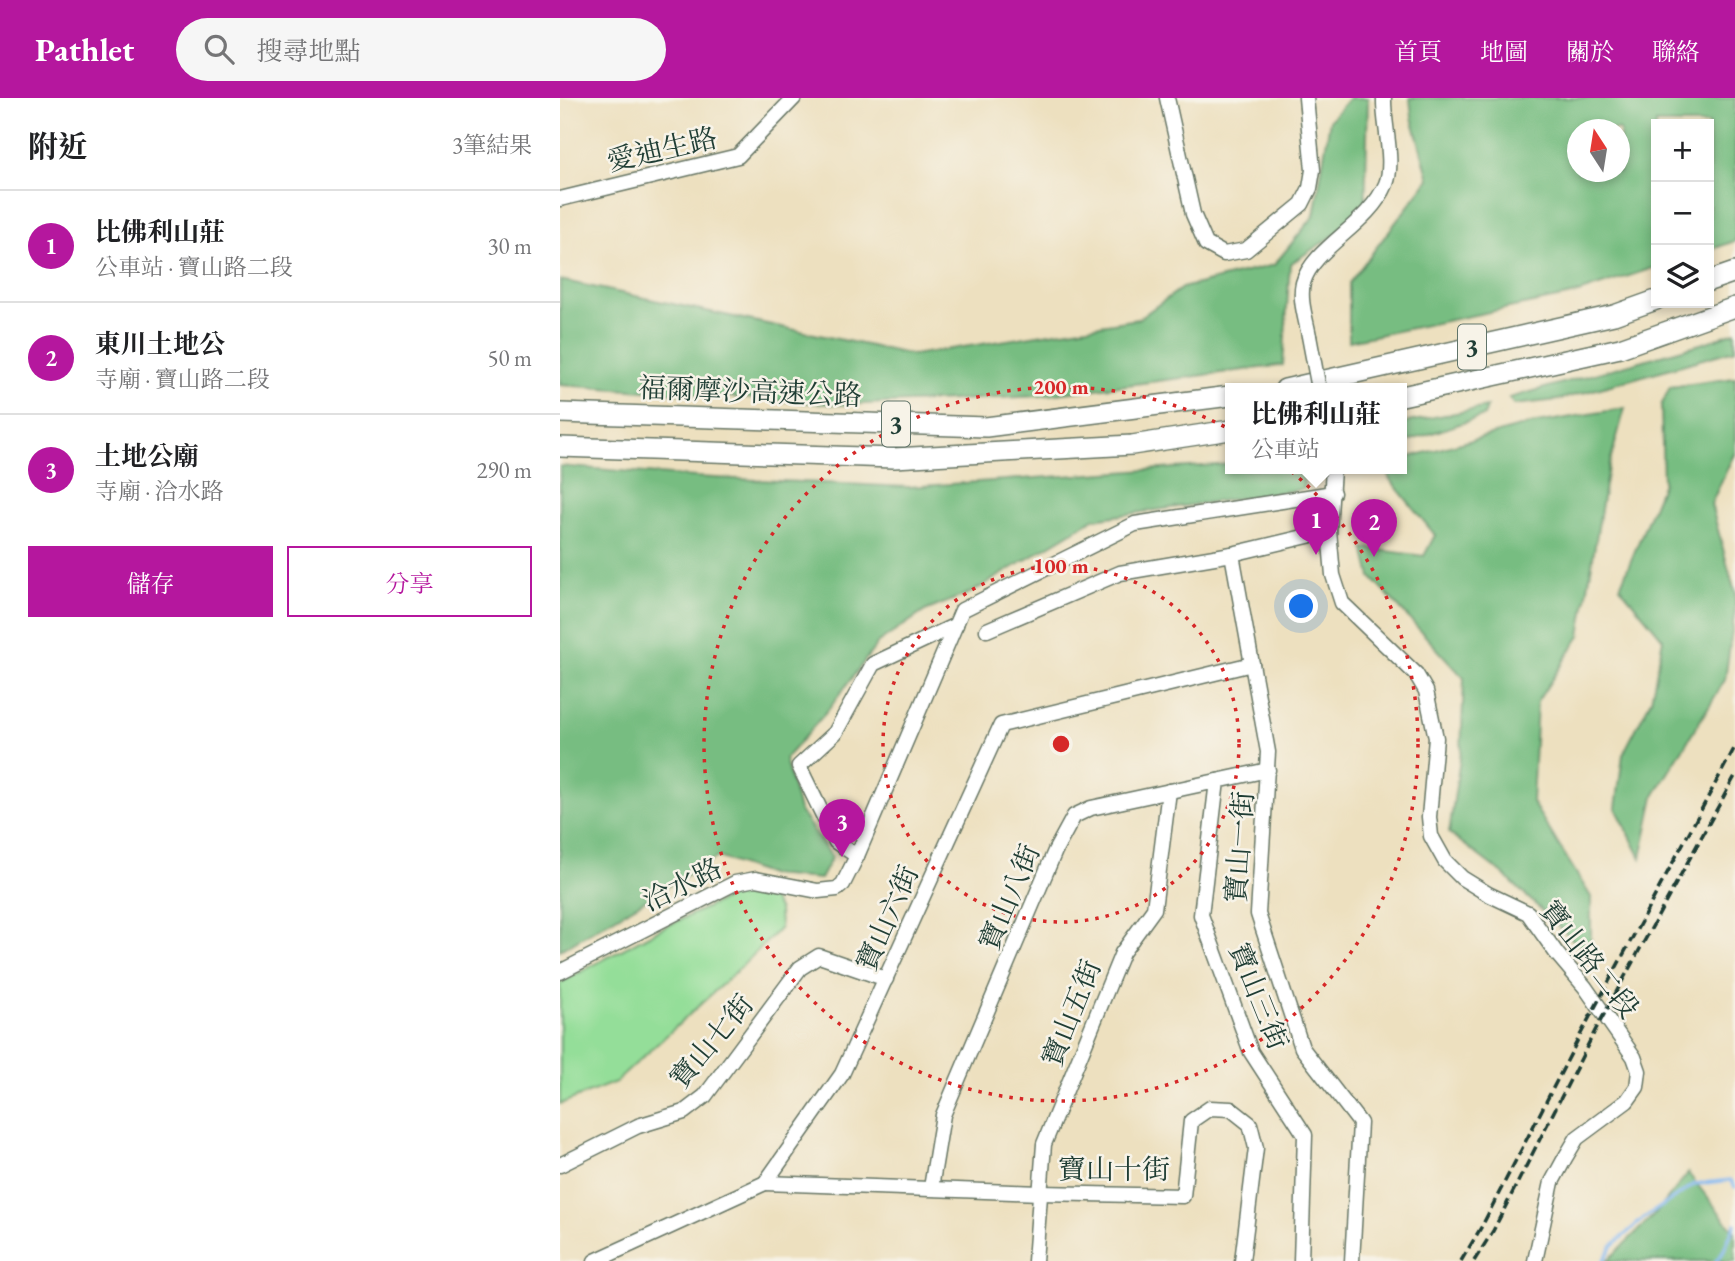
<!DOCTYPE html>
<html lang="zh-TW">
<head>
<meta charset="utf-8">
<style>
  :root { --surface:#fff; --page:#f6f6f6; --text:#202124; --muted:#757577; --line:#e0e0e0; --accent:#b5179e }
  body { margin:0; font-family:"EB Garamond","Noto Serif TC",serif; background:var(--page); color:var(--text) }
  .controls { position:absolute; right:21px; top:21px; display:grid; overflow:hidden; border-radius:0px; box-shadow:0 4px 10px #0003 }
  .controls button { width:63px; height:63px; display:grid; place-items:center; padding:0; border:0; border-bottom:2px solid var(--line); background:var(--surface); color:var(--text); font:35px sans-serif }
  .compass { position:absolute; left:1007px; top:21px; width:63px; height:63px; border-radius:50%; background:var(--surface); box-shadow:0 4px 10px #0003; rotate:348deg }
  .you { position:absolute; left:742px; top:509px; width:24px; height:24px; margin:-18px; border:5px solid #fff; border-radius:50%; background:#1a73e8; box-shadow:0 0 0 10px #1a73e833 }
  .badge { display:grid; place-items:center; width:46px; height:46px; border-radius:50%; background:var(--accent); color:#fff; font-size:23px; font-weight:700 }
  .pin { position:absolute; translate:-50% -58px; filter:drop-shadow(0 2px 4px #0008) }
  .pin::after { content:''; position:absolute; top:37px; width:24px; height:21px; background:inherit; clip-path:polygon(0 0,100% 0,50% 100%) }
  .popup { position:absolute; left:665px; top:285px; width:182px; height:91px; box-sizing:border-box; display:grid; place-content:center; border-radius:0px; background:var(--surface); filter:drop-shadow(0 2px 5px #0005); font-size:23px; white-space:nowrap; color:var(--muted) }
  .popup b { font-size:26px; color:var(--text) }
  .popup::after { content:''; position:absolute; left:50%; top:100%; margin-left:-14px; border:14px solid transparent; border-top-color:var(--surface) }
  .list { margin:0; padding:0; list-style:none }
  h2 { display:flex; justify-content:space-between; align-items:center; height:91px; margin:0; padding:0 28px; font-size:30px }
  h2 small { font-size:23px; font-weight:400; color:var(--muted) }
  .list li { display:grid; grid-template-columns:46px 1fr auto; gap:21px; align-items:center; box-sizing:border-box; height:112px; padding:0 28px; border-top:2px solid var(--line) }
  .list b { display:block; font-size:26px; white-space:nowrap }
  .list p { margin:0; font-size:23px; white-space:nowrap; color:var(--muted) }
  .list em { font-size:23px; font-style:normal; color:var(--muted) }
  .actions { display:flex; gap:14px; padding:21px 28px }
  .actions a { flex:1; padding:16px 0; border:2px solid var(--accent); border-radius:0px; text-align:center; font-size:24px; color:var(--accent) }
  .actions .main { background:var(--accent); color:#fff }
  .icon { flex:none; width:38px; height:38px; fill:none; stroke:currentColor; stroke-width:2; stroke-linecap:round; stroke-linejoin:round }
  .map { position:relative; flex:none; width:1175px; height:1163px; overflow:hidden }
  header { display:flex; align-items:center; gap:42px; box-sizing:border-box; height:98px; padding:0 35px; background:var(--accent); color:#fff }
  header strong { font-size:33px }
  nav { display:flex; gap:38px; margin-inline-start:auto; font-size:24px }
  .search { width:490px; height:63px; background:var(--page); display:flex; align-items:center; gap:18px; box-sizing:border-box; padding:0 24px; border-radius:38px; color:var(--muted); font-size:26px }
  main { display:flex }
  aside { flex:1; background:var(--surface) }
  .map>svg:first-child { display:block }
</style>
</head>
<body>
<header>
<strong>Pathlet</strong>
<div class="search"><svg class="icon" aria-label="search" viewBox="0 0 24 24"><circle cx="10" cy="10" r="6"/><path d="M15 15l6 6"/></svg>搜尋地點</div>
<nav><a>首頁</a><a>地圖</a><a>關於</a><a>聯絡</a></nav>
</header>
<main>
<aside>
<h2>附近<small>3筆結果</small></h2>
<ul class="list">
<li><span class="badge">1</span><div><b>比佛利山莊</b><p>公車站 · 寶山路二段</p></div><em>30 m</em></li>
<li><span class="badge">2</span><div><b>東川土地公</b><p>寺廟 · 寶山路二段</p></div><em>50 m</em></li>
<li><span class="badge">3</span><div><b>土地公廟</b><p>寺廟 · 洽水路</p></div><em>290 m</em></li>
</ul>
<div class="actions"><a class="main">儲存</a><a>分享</a></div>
</aside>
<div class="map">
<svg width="1175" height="1163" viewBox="0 0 1175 1163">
  <rect width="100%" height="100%" fill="#f7f3e8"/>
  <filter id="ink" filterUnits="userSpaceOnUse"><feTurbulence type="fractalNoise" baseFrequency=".0143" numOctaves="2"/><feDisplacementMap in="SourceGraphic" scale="14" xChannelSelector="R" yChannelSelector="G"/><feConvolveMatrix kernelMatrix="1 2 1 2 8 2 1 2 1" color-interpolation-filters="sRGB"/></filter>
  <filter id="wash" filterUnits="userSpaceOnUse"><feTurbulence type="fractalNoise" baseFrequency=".00686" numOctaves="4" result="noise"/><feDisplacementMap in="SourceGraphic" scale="28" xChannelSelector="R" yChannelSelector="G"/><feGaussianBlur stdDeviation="1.57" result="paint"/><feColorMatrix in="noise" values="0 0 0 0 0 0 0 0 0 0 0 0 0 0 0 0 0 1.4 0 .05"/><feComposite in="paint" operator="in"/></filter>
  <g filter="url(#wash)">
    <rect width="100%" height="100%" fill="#ede0bf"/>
    <!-- green -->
    <polygon fill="#94de99" stroke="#5a8e66" stroke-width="2" points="178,795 208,795 219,812 220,830 182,868 56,984 0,1006 0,885 100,831"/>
    <!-- forest -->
    <g fill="#77bd81" stroke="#4b7d5a" stroke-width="2" fill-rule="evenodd">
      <polygon points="789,0 808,0 805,117 730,166 723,267 480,298 282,307 0,287 0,182 353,257 578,221 622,190 714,167 754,118 770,22"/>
      <path d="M 850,0 L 1175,0 L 1175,143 L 1149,152 L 1149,26 L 1096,26 L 1096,169 L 1012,197 L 789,243 L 789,185 L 869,81 L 852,19 ZM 1018,32 L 1060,32 L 1060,74 L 1018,74 Z"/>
      <polygon points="1175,234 1175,252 998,302 954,307 949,300 1144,245"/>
      <polygon points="1175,280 1175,354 1151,406 1175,495 1175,512 1165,582 1094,698 1081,760 1056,710 1063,656 1091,602 1103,541 1060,489 1103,385 1101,308 1110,289"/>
      <polygon points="927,309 924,318 842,345 842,325"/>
      <polygon points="1065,310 1047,375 1020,538 977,604 972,704 1031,799 1031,859 943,776 889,735 901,654 904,580 811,479 804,450 864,458 875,437 829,380 828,371 842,371 842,361 971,326"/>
      <polygon points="670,366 670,371 743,371 744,391 534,421 412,494 365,513 318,545 268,612 225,661 239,712 272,759 260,781 209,777 158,759 0,852 0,368 135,379 348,389"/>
      <polygon points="1128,1075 1175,1134 1175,1163 1047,1163 1097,1114"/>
    </g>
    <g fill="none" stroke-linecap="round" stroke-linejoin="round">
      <!-- stream -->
      <g stroke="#81b7f0" stroke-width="3.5">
        <polyline points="1043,1163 1053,1147 1084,1120 1135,1086 1171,1082 1175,1089"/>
        <polyline points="1156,1163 1162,1156 1175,1126"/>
      </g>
    </g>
  </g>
  <g filter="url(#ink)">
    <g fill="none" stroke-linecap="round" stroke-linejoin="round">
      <!-- minor casing -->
      <g stroke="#677665" stroke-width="17">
        <g id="minor">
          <polyline points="607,0 633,116 646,146 664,156 686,152 742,106 750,90 753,72 746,0"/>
          <polyline points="0,101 178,58 234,0"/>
          <path d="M 749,238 C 746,221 739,202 743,185 C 753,149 809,127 826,86 C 835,64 823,25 824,0"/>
          <polyline points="773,371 769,433 773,477 782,505 856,576 866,593 876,640 869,719 871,738 885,763 902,780 928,796 968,815 997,856 1025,889 1074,959 1079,973 1077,989 1067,1003 1017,1040 1005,1060 992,1084 975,1163"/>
          <polyline points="769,433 672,456 708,654 698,816 742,950 800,1025 792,1163"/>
          <polyline points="427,532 560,475 672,456"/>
          <polyline points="657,683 641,817 691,954 745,1037 741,1163"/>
          <polyline points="297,758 276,744 239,668 275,635 313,566 396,527"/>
          <polyline points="0,874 175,785 196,781 258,793 277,791 283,786 297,758 402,512 575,426 773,395"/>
          <polyline points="0,1067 78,1028 124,1014 145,998 240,870 259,858 326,881"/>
          <polyline points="205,1085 480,1095 623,1098 631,1023 650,1010 671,1011 690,1026 696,1050 682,1163"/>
          <polyline points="371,1090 383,1017 495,753 514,718 531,710 708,672"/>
          <polyline points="35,1163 205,1085 282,976 441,627 692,566"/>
          <polyline points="475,1163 484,1046 562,855 594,811 609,693"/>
        </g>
      </g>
      <!-- highway casing -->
      <g stroke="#677665" stroke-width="22">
        <g id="highway">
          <polyline points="1149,183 1175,174"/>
          <polyline points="725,291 1054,217 1096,202"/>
          <polyline points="842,298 1060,250 1175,209"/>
          <polyline points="0,315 426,329 670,298"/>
          <polyline points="0,349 334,360 572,347 670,332"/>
        </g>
      </g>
      <!-- minor -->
      <use href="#minor" stroke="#fff" stroke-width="14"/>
      <!-- highway -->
      <use href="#highway" stroke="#fff" stroke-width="19"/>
      <!-- rail -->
      <g stroke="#1f3d34" stroke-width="3.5" stroke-dasharray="10 5" stroke-linecap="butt">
        <polyline points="901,1163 922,1128 1026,926 1175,649"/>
        <polyline points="914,1163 933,1133 1036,931 1175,678"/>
      </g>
      <!-- minor-bridge casing -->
      <g stroke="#677665" stroke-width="17" stroke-linecap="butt">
        <polyline id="minor-bridge" points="749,238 759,291"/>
      </g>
      <!-- minor-bridge -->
      <use href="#minor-bridge" stroke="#fff" stroke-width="14"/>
    </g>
  </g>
  <!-- distance rings -->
  <g fill="none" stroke="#d62828" stroke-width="3.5" stroke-dasharray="3.5 7">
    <circle cx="501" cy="646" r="178"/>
    <circle cx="501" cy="646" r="357"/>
  </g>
  <g text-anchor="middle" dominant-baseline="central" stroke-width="5" stroke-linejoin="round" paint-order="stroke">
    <!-- shield labels -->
    <g fill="#f7f3e8" stroke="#60746a" stroke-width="2">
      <rect x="898" y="226.5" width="28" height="45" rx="5"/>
      <rect x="322" y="303.5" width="28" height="45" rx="5"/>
    </g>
    <g font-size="26" font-weight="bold" fill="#1f3d34">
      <text x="912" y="249">3</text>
      <text x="336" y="326">3</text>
    </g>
    <!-- street labels -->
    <g font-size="28" fill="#1f3d34" stroke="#f7f3e8">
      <text transform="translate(102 51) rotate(-13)">愛迪生路</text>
      <text transform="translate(190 293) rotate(2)">福爾摩沙高速公路</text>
      <text transform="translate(679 749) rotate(-86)">寶山一街</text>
      <text transform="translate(122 786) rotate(-26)">洽水路</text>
      <text transform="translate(449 799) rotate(-67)">寶山八街</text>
      <text transform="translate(327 820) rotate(-66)">寶山六街</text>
      <text transform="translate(1030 861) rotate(52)">寶山路二段</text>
      <text transform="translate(699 898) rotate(68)">寶山三街</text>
      <text transform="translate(511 915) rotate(-68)">寶山五街</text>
      <text transform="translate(151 943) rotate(-50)">寶山七街</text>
      <text x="554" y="1071">寶山十街</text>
    </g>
  </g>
  <circle cx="501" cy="646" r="10" fill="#d62828" stroke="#f7f3e8" stroke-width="3.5"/>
  <g font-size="21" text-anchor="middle" font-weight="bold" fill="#d62828" stroke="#f7f3e8" stroke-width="5" stroke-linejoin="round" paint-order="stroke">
    <text x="501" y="296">200 m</text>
    <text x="501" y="475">100 m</text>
  </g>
</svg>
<div class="controls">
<button>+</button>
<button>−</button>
<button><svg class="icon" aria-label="layers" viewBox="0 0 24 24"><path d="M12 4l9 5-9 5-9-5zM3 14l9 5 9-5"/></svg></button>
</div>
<svg class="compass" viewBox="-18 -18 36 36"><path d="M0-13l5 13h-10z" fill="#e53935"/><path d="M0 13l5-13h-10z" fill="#757577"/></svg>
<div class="you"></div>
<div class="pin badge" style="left:756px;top:457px">1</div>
<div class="popup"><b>比佛利山莊</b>公車站</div>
<div class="pin badge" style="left:814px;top:459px">2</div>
<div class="pin badge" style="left:282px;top:759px">3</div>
</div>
</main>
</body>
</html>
